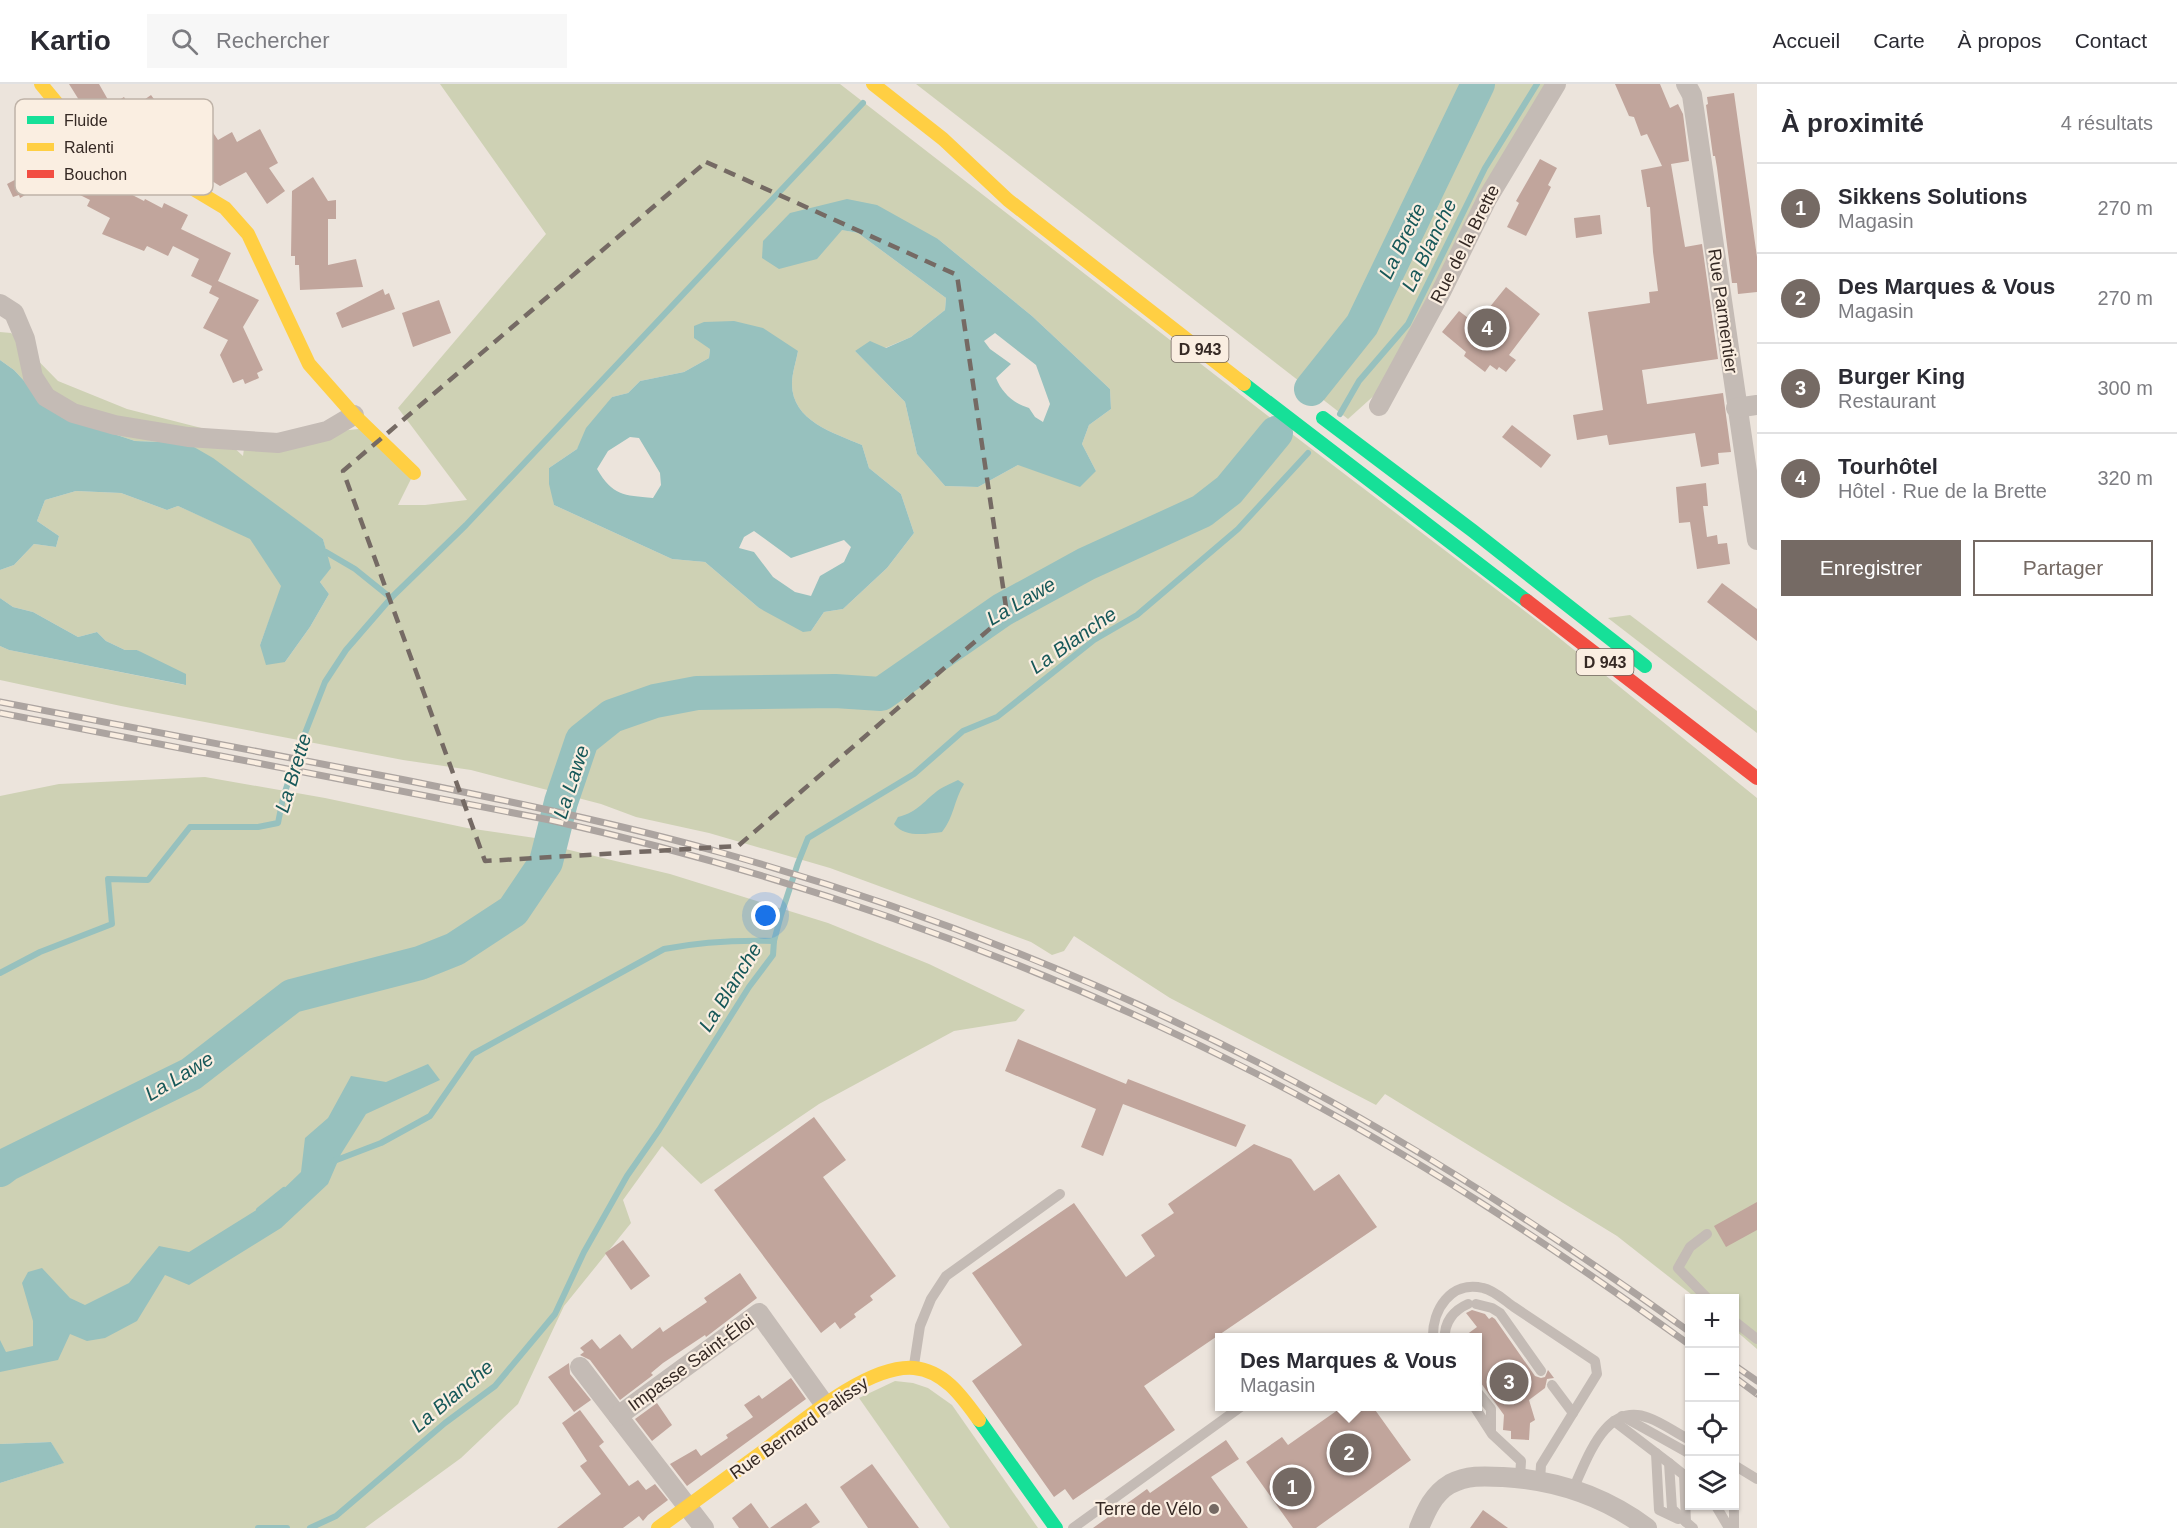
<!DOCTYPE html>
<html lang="fr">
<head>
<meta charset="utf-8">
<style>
  :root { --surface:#fff; --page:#f7f7f7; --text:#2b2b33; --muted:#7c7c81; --line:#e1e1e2; --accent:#756a64 }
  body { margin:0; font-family:Arial,sans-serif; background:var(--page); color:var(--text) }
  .controls { position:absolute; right:18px; bottom:18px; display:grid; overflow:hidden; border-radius:0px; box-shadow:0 2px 4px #0004 }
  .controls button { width:54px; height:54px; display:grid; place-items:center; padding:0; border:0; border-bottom:2px solid var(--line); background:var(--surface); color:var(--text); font:30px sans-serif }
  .you { position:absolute; left:766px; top:832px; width:21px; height:21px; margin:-15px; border:4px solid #fff; border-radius:50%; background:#1a73e8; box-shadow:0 0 0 9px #1a73e833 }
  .badge { display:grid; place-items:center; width:39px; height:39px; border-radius:50%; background:var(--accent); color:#fff; font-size:20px; font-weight:700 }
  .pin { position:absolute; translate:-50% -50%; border:3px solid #fff; box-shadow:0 2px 6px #0006 }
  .popup { position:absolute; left:1215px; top:1249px; width:267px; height:78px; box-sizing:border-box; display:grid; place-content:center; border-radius:0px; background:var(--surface); filter:drop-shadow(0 2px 4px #0005); font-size:20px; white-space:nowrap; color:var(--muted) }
  .popup b { font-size:22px; color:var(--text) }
  .popup::after { content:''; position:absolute; left:50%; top:100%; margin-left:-12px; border:12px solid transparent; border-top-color:var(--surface) }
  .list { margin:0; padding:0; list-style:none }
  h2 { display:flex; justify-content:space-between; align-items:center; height:78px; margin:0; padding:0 24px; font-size:26px }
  h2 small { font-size:20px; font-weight:400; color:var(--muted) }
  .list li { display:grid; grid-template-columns:39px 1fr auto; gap:18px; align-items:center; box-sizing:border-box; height:90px; padding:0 24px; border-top:2px solid var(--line) }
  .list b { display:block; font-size:22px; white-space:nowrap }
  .list p { margin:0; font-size:20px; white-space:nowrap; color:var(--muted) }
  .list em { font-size:20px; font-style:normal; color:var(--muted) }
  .actions { display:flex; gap:12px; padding:18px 24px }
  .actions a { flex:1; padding:14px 0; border:2px solid var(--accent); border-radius:0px; text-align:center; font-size:21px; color:var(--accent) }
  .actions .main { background:var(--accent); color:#fff }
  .icon { flex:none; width:33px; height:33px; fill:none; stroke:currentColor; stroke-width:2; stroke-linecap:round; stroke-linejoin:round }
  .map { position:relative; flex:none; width:1757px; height:1444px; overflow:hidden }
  header { display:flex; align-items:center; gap:36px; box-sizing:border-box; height:84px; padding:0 30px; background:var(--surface); border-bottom:2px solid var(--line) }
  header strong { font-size:28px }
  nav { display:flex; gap:33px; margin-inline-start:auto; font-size:21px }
  .search { width:420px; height:54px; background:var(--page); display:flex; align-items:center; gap:15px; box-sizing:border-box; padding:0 21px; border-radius:0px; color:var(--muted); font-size:22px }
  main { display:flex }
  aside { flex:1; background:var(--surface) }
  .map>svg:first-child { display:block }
</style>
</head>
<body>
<header>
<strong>Kartio</strong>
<div class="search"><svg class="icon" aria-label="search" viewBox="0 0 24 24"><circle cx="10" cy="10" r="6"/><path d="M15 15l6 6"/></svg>Rechercher</div>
<nav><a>Accueil</a><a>Carte</a><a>À propos</a><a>Contact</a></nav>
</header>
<main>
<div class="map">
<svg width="1757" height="1444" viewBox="0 0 1757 1444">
  <rect width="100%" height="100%" fill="#ece4dc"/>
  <!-- green -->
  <g fill="#ced1b4" fill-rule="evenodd">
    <path d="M 440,0 L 840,0 L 1259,325 L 1547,544 L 1757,714 L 1757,1265 L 1735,1246 L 1734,1214 L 1696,1214 L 1617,1152 L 1385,1010 L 1376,1021 L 1170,914 L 1074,852 L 1064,867 L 1052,871 L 1031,858 L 830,784 L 709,749 L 636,733 L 601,720 L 471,686 L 403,676 L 121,622 L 0,596 L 0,562 L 9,566 L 185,601 L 137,566 L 125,566 L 106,557 L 97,548 L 78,553 L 33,528 L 13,523 L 0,514 L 0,486 L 14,481 L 34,460 L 56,463 L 59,452 L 37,437 L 45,416 L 76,407 L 121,409 L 167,426 L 178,422 L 250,454 L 282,502 L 260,561 L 285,578 L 310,543 L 329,510 L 320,498 L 330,484 L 323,455 L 187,359 L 135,357 L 66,334 L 41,315 L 14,286 L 0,276 L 0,248 L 11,249 L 58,297 L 127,325 L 217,348 L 243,372 L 245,357 L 368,344 L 414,389 L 398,421 L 425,421 L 467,416 L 398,324 L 546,150 ZM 842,146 L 938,155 L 1032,232 L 1110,305 L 1111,325 L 1089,341 L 1082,360 L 1096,387 L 1018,381 L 978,403 L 945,402 L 917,370 L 905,318 L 855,267 L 885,264 L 911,253 L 945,226 L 946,214 L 858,149 ZM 710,265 L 798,267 C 796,278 792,289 792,300 C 792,337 834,349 862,361 L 869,384 L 901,410 L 914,449 L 887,484 L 843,525 L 824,528 L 811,547 L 759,524 L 705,478 L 672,475 L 554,421 L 549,384 L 577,365 L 612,313 L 628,309 L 640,297 L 684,288 L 709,274 Z"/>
    <polygon points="916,0 1549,0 1378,308 1348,335"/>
    <polygon points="1630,531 1757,627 1757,649 1608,534"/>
    <polygon points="205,693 325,714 467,744 542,755 561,764 670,790 828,839 929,880 1025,926 1016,937 954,947 819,1020 701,1100 662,1062 623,1116 631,1139 564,1222 518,1320 461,1374 365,1444 0,1444 0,1399 63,1379 51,1358 0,1360 0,712 59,700"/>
    <polygon points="895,1297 913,1299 928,1304 952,1321 1038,1444 950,1444 859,1314"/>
  </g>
  <!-- water -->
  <g fill="#97c1be" fill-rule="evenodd">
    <path d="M 847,115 L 877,121 L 938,155 L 1032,232 L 1110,305 L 1111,325 L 1089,341 L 1082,360 L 1096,387 L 1080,403 L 1018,381 L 978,403 L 945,402 L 917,370 L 905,318 L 855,267 L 870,257 L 886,264 L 911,253 L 945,226 L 946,214 L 858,149 L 842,146 L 817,175 L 779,185 L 762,174 L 763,157 L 790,129 ZM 995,249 L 1036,281 L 1050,320 L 1043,338 L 1035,333 L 1029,324 C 1014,320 1002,309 996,294 L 1011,280 L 990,265 L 984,257 Z"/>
    <path d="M 734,237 L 763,244 L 798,267 C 796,278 792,289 792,300 C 792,337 834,349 862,361 L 869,384 L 901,410 L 914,449 L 887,484 L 843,525 L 824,528 L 811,547 L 803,548 L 759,524 L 705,478 L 672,475 L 554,421 L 549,400 L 549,384 L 577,365 L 586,344 L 612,313 L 628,309 L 640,297 L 684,288 L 709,274 L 710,265 L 694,254 L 694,242 L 704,238 ZM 630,353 L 639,354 L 660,389 L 661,401 L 653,414 C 623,411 613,412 597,385 L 608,367 ZM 754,447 L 791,474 L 844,456 L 851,463 L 844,478 L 820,492 L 811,512 L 795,508 L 773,493 L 754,468 L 739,464 L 744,453 Z"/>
    <polygon points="0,276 14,286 41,315 66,334 135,357 187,359 213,374 323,455 331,484 320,498 329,510 310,543 285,578 266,581 260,561 281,502 250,455 178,422 167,426 121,409 76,407 45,416 37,437 59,452 56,463 34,460 14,481 0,486"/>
    <polygon points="0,514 13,523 33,528 78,553 97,548 106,557 125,566 137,566 186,590 186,601 9,566 0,562"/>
    <path d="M 958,696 L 964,700 C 954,716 954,733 942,748 C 926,750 905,754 894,740 L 898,733 C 919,728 924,716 940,705 C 945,702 952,699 958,696 Z"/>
    <polygon points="428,980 440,996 366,1030 341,1070 328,1100 281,1144 189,1201 165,1191 137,1237 105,1254 87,1257 70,1250 58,1276 0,1288 0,1256 6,1268 33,1262 33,1237 22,1199 28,1188 42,1184 70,1214 85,1221 129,1199 159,1162 189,1168 271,1117 301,1088 305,1054 328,1034 351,992 386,998"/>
    <polygon points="51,1358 64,1379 0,1399 0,1360"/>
  </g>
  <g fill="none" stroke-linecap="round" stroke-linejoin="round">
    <!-- stream -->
    <g stroke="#97c1be" stroke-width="6">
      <polyline points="1340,330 1359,297 1408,240 1485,84 1537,0"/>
      <polyline points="326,468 355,485 391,514"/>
      <polyline points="0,889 40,868 112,840 108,795 148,796 190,743 258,743 278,739 283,714 300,662 325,598 346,566 391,514 466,441 863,19"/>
      <path d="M 334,1077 L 381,1059 L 430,1032 L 473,970 L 664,865 C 700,858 736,856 774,857"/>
      <polyline points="259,1126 284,1106"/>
      <polyline points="258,1444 287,1444"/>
      <polyline points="310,1444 336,1432 445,1339 495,1302 555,1230 584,1168 627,1092 659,1046 749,903 773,871 774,857 781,831 798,779 808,754 914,690 963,647 997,633 1094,556 1137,531 1238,445 1308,369"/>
    </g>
    <!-- river -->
    <g stroke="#97c1be" stroke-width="34">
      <polyline points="1311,305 1362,241 1478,0"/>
      <polyline points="0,1086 8,1080 191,990 292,912 420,879 455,865 513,827 546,778 561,718 582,656 612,632 655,617 697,609 835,607 881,610 1002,526 1086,480 1202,427 1229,406 1276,349"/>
    </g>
  </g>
  <!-- building -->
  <g fill="#c1a59c">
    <polygon points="69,0 99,0 111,21 124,13 131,25 151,11 181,52 206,38 218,56 232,48 237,58 260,45 278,79 269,84 285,107 267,120 246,88 220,102 204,92 197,80 191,83 183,68 171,74 165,70 156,55 148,61 141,58 121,33 126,29 106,40 102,38 84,24"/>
    <polygon points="1615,0 1660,0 1670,24 1678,20 1683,30 1689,77 1671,80 1685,163 1702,160 1718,275 1642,286 1647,320 1723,309 1731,368 1718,369 1719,380 1701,383 1695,349 1609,361 1607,351 1577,356 1573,331 1603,326 1588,228 1650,219 1649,208 1658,207 1653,168 1650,123 1647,123 1641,86 1662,82 1647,50 1641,52 1634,33 1629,32"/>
    <polygon points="1734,9 1757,173 1757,208 1738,210 1737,199 1732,199 1717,84 1715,72 1713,72 1706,21 1708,20 1707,13"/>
    <polygon points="1540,75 1557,84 1548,101 1551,103 1526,152 1507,143 1519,119 1516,117"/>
    <polygon points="79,84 89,89 91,85 112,96 111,100 144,117 145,115 162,124 164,119 188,131 181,145 231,169 218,197 259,216 243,243 263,286 257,289 259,294 245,300 243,295 233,299 220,271 228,256 203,244 219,214 209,209 212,202 191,192 199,175 173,162 168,172 147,162 144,167 102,150 110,134 87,122 90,116 68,105"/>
    <polygon points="26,90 34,106 20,114 19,111 13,113 7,100"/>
    <polygon points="313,93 328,117 336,116 336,135 328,135 328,181 356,175 363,203 300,206 299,181 295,181 295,172 291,172 292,107"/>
    <polygon points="1600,131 1602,150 1576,154 1574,134"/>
    <polygon points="1506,203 1540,230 1509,271 1516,276 1506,288 1499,283 1497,286 1490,281 1485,288 1464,272 1466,268 1442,248 1459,227 1476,240"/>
    <polygon points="383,205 385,211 389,209 395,225 342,244 336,229"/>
    <polygon points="439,216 451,249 413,263 402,229"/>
    <polygon points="1512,341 1551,371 1541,384 1502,353"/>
    <polygon points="1706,399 1708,422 1703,422 1707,453 1717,451 1718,460 1727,459 1730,480 1697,485 1690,438 1679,439 1676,403"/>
    <polygon points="1722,499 1757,525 1757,557 1707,518"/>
    <polygon points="1018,955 1126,1000 1128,995 1246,1041 1236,1063 1123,1020 1103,1072 1081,1063 1096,1025 1005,987"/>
    <polygon points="814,1033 846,1076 823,1093 896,1192 870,1212 873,1216 854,1230 856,1233 840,1245 835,1238 821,1249 714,1106"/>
    <polygon points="1254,1060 1291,1075 1314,1107 1339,1090 1377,1143 1144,1302 1175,1346 1073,1416 1065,1405 1054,1413 972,1297 1022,1261 972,1189 1074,1119 1126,1193 1155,1172 1141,1151 1174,1129 1168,1120"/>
    <polygon points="1757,1118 1757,1146 1726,1163 1714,1142"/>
    <polygon points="623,1156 650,1192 631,1206 605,1169"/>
    <polygon points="740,1189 757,1214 706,1253 705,1251 663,1279 651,1289 653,1291 620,1316 590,1276 580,1271 584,1268 580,1264 592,1255 600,1265 620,1250 632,1265 660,1243 663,1248 707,1218 704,1214"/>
    <polygon points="1472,1226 1485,1230 1489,1235 1492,1233 1495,1235 1535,1292 1541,1294 1545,1293 1548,1286 1554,1294 1547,1295 1545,1304 1529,1316 1535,1336 1530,1339 1529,1356 1511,1355 1511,1347 1503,1346 1504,1331 1478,1295 1478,1254 1462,1254 1477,1243 1466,1229"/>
    <polygon points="569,1279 570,1290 591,1316 574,1328 548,1293"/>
    <polygon points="791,1294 806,1315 687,1402 670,1380 696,1365 701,1372 728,1354 726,1351 753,1333 744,1321 759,1311 762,1315"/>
    <polygon points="657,1319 672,1341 652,1357 635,1335"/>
    <polygon points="1342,1323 1373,1323 1411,1376 1316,1444 1293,1444 1246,1378 1282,1353 1288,1361"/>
    <polygon points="580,1326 604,1358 599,1362 629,1402 638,1396 646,1406 655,1400 668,1416 648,1431 643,1437 639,1432 623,1444 557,1444 601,1410 580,1382 587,1377 562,1339"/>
    <polygon points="1226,1356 1239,1375 1211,1393 1248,1444 1093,1444 1147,1405 1150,1409"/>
    <polygon points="872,1380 919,1444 868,1444 840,1403"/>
    <polygon points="751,1419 769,1444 739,1444 732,1434"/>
    <polygon points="806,1419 820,1438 811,1444 770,1444"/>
    <polygon points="1483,1426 1508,1444 1470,1444"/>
  </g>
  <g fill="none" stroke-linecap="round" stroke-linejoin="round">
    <!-- lane -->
    <g stroke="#c4bbb5" stroke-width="10">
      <polyline points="1707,1150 1690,1163 1678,1184 1707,1214"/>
      <polyline points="1476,1220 1492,1224 1500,1229 1541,1287"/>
      <polyline points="1734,1237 1757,1255"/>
      <path d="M 1433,1254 C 1432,1226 1451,1196 1483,1204 C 1494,1206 1505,1217 1514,1223 C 1541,1241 1568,1259 1595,1277 L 1597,1290 L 1541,1381 L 1540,1396"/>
      <path d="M 1445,1254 C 1444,1238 1454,1226 1468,1220"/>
      <polyline points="914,1281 920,1242 931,1215 946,1192 1060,1110"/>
      <polyline points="1552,1301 1573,1329"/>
      <polyline points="1478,1309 1491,1325 1491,1346"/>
      <polyline points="1474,1322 1492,1350 1521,1377 1520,1394"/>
      <polyline points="1622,1332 1690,1370"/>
      <polyline points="1614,1337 1669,1379 1672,1425 1686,1438"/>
      <polyline points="1656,1369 1659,1426 1678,1435"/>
      <polyline points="1669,1379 1684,1391 1686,1438 1693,1444"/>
      <polyline points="1734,1381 1757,1395"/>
      <path d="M 1573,1405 C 1588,1374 1605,1317 1649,1334 C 1663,1339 1676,1349 1690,1356"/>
      <polyline points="1716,1422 1729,1444"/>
      <polyline points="1073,1444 1242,1322"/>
      <polyline points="1734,1444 1734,1420"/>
    </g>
    <!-- street -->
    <g stroke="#c4bbb5" stroke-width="20">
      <polyline points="1686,0 1692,11 1757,456"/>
      <polyline points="0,220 14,229 25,255 33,293 46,313 73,329 115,341 188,353 278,359 327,347 354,331"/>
      <polyline points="1379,322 1441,208 1487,115 1556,0"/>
      <polyline points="1736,324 1757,321"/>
      <polyline points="580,1283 704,1444"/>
      <polyline points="618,1332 759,1229 825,1321"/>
      <path d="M 1419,1444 C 1426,1427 1433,1410 1450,1400 C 1468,1391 1483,1392 1503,1393 C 1557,1396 1604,1412 1647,1444"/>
    </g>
    <!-- fast -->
    <g stroke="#16e098" stroke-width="14">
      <polyline points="1244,300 1527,517"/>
      <polyline points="1323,334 1473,447 1645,582"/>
      <polyline points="979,1336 1056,1444"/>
    </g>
    <!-- slow -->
    <g stroke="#ffcf43" stroke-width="14">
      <polyline points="41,0 69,34 93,52 175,94 225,124 248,150 309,280 354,331 414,389"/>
      <polyline points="873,0 943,55 1008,116 1244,300"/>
      <path d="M 658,1444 C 692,1419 727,1394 761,1369 C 798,1341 867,1280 914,1284 C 945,1287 963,1314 979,1336"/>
    </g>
    <!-- jam -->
    <polyline stroke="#f24e42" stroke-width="14" points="1527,517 1757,694"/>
    <!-- rail casing -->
    <g stroke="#aca4a0" stroke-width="7">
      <g id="rail">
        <path d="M 0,618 C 135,644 270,670 405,696 C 513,718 620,740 726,770 C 911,822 1092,893 1263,981 C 1412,1058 1553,1150 1690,1248"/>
        <path d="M 0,629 L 550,736 C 796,792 1035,876 1259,991 C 1410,1068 1552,1162 1690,1261"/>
        <polyline points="1734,1281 1757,1297"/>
        <polyline points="1734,1293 1757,1310"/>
      </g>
    </g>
    <!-- rail -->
    <use href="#rail" stroke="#faeee1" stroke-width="4.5" stroke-dasharray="14" stroke-linecap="butt"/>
  </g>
  <!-- marked area -->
  <path fill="none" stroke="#756a64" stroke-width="4.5" stroke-dasharray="12 8" stroke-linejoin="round" d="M 706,78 L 957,191 L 1007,530 L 738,762 L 485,777 L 343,387 Z"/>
  <!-- markers -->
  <circle fill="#756a64" stroke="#faeee1" stroke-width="2" cx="1214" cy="1425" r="6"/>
  <g text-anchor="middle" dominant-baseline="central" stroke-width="4.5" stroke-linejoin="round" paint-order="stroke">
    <!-- shield labels -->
    <g fill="#faeee1" stroke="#70645d" stroke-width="1.5">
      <rect x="1171.5" y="252" width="57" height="26" rx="4.5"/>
      <rect x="1576.5" y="565" width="57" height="26" rx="4.5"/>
    </g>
    <g font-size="16" font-weight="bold" fill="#352924">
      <text x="1200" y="265">D 943</text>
      <text x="1605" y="578">D 943</text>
    </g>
    <!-- street labels -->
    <g font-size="18" fill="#352924" stroke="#faeee1">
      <text transform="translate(1465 160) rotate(-63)">Rue de la Brette</text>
      <text transform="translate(1723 227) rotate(82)">Rue Parmentier</text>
      <text transform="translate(691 1279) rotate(-36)">Impasse Saint-Éloi</text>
      <text transform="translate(799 1344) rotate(-35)">Rue Bernard Palissy</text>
    </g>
    <!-- poi labels -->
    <g font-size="18" fill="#352924" stroke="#faeee1" text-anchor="end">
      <text x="1202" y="1425">Terre de Vélo</text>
    </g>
    <!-- water labels -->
    <g font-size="20" font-style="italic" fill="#175859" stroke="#faeee1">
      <text transform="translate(1402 157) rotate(-64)">La Brette</text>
      <text transform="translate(1429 161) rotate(-64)">La Blanche</text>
      <text transform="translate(1021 517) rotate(-30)">La Lawe</text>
      <text transform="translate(1073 556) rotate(-35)">La Blanche</text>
      <text transform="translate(293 689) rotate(-73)">La Brette</text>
      <text transform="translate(571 698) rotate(-72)">La Lawe</text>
      <text transform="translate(730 903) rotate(-58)">La Blanche</text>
      <text transform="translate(179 992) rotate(-31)">La Lawe</text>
      <text transform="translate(452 1312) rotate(-40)">La Blanche</text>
    </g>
  </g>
  <!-- legend -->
  <rect x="15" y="15" width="198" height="96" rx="9" fill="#faeee1" stroke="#bfb3a8" stroke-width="1.5"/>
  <rect x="27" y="32" width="27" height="8" fill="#16e098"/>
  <rect x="27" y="59" width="27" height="8" fill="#ffcf43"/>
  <rect x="27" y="86" width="27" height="8" fill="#f24e42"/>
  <g font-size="16" fill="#352924">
    <text x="64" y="42">Fluide</text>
    <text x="64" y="69">Ralenti</text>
    <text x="64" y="96">Bouchon</text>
  </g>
</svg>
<div class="controls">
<button>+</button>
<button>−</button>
<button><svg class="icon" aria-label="locate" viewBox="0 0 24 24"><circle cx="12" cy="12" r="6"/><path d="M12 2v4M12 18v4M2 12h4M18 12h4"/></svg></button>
<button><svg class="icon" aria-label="layers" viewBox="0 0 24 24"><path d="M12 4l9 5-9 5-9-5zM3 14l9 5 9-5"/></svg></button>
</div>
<div class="you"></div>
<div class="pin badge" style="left:1292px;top:1403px">1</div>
<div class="pin badge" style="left:1349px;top:1369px">2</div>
<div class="popup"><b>Des Marques &amp; Vous</b>Magasin</div>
<div class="pin badge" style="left:1509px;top:1298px">3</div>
<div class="pin badge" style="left:1487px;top:244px">4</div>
</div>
<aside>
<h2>À proximité<small>4 résultats</small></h2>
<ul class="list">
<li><span class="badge">1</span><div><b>Sikkens Solutions</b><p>Magasin</p></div><em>270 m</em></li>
<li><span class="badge">2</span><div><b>Des Marques &amp; Vous</b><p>Magasin</p></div><em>270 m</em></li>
<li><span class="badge">3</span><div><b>Burger King</b><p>Restaurant</p></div><em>300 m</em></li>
<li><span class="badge">4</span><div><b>Tourhôtel</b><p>Hôtel · Rue de la Brette</p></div><em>320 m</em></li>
</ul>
<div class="actions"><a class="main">Enregistrer</a><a>Partager</a></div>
</aside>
</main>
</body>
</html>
